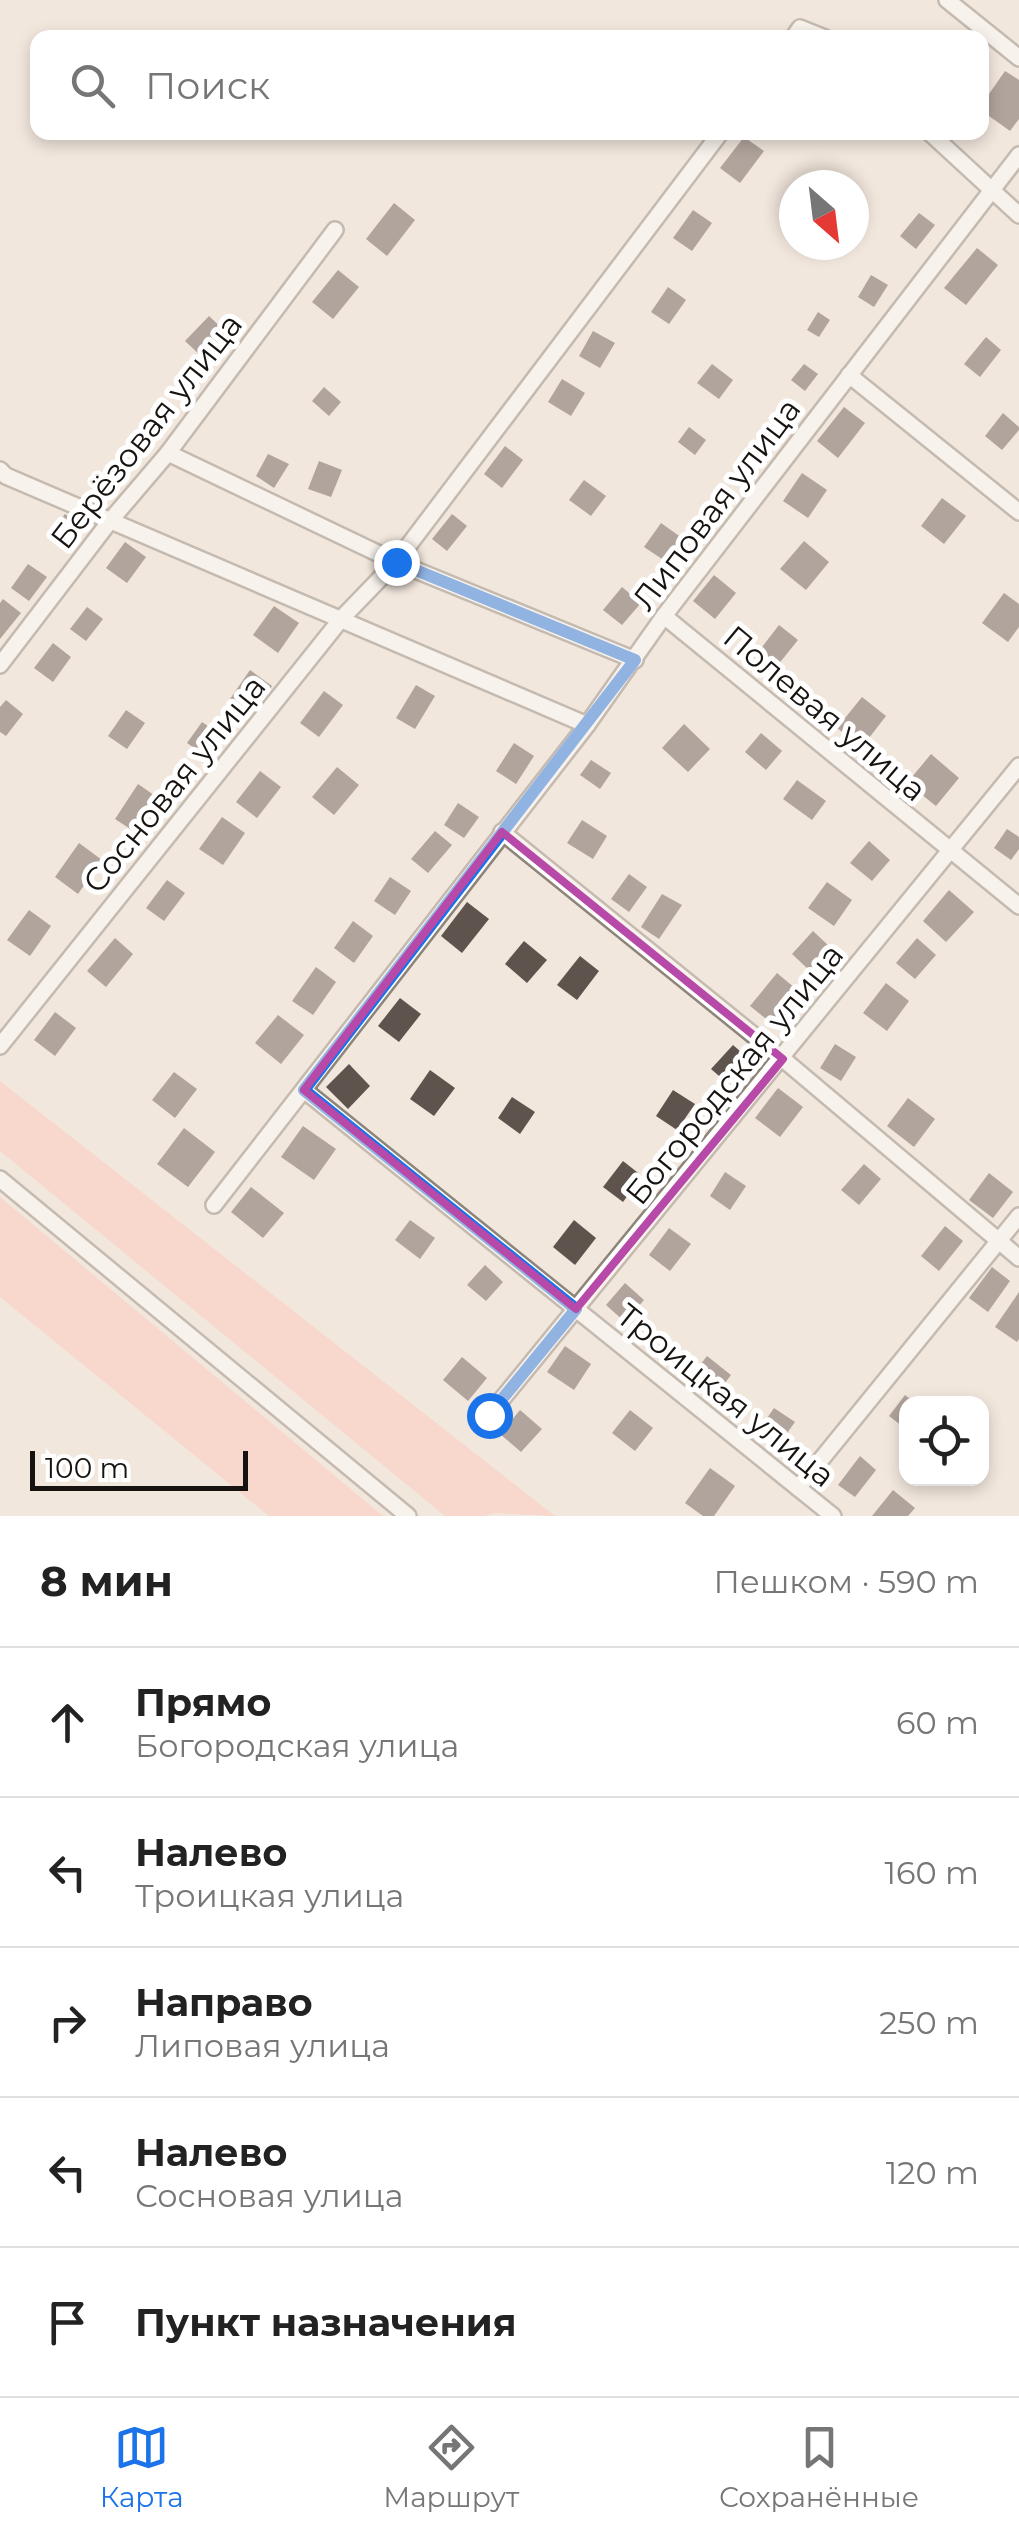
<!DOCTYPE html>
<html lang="ru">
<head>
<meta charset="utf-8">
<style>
  :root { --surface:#fff; --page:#f6f6f6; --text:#222; --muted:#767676; --line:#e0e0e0; --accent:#1a73e8 }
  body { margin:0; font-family:Montserrat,sans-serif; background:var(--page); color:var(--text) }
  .controls { position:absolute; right:30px; bottom:30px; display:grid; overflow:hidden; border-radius:20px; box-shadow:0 5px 15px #0003 }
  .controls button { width:90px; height:90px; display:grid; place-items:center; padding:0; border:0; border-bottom:2px solid var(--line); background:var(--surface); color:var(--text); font:50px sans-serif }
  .compass { position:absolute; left:779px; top:170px; width:90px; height:90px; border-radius:50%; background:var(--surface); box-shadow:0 5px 15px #0003; rotate:152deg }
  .scale { position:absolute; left:30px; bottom:25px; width:218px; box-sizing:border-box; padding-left:10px; border:5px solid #171310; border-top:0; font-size:28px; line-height:35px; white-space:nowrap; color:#171310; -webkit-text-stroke:8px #fff; paint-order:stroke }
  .stop { position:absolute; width:30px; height:30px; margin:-22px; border:8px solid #1a73e8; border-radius:50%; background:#fff }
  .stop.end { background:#1a73e8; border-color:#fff; box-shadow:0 2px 10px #0008 }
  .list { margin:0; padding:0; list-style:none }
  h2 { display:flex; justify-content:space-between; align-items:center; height:130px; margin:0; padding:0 40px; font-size:42px }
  h2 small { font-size:32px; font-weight:400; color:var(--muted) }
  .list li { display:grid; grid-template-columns:65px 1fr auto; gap:30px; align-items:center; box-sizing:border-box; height:150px; padding:0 40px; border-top:2px solid var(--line) }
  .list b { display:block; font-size:38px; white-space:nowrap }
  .list p { margin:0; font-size:32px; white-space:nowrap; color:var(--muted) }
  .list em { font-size:32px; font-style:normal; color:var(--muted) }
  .icon { flex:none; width:55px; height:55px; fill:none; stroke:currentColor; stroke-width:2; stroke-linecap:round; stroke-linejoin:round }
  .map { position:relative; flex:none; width:1019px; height:1516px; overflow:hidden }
  .search { position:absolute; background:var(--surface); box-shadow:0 5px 15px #0003; left:30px; right:30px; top:30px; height:110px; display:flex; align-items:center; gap:25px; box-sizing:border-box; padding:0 35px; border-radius:20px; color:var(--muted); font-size:38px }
  .sheet { height:880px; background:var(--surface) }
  nav { display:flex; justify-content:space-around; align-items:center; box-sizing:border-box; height:140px; border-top:2px solid var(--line); background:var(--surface); font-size:28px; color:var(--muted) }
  nav a { display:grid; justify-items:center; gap:5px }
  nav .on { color:var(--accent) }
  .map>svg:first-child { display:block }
</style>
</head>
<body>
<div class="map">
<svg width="1019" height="1516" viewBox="0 0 1019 1516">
  <rect width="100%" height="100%" fill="#f2e7dd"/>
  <!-- green -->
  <g fill="#ffc4ba">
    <polygon points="0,1082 0,1081 555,1516 495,1513 484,1516 445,1516 0,1151"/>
    <polygon points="0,1197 383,1516 269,1516 0,1297"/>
  </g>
  <!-- building -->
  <g fill="#5f534e">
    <polygon points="1005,71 1019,80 1019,119 1010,131 982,111 982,104"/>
    <polygon points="744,137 764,151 740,183 720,168"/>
    <polygon points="394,203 415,220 387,256 366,239"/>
    <polygon points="693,210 712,223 692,251 673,238"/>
    <polygon points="919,213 935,225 916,249 900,236"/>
    <polygon points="977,248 998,265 966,305 944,288"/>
    <polygon points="338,270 359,287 333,319 312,302"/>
    <polygon points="871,275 888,285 874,307 858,297"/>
    <polygon points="668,287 686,300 669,324 651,312"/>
    <polygon points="818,312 830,320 819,337 807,330"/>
    <polygon points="209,316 227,333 203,358 185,341"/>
    <polygon points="593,331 615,343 600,368 579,356"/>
    <polygon points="986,337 1001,350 980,377 964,364"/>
    <polygon points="712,364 733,380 719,399 697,383"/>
    <polygon points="804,364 818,374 805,391 791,380"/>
    <polygon points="562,379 585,393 571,416 548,402"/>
    <polygon points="324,387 341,402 329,416 312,401"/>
    <polygon points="844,407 865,423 838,458 817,441"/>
    <polygon points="1003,413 1019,427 1019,430 1002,450 985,436"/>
    <polygon points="689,427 706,440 695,455 678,442"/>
    <polygon points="505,446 523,460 502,488 484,474"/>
    <polygon points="268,454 289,464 274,488 256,476"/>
    <polygon points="319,461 342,470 331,497 308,489"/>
    <polygon points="802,473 827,490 808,518 783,501"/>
    <polygon points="584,480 606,496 591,516 569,500"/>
    <polygon points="942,498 966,516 944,544 921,526"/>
    <polygon points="65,514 85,528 68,551 48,537"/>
    <polygon points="452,514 467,526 447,551 432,539"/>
    <polygon points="661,523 682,538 665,561 644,547"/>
    <polygon points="804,541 829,562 806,590 780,569"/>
    <polygon points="125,542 146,557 127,583 106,568"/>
    <polygon points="28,564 47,577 29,601 11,588"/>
    <polygon points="714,575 736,593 715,619 693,601"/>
    <polygon points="622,587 641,603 622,625 603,610"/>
    <polygon points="1004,593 1019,604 1019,627 1008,642 982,623"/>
    <polygon points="3,599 21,613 0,639 0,603"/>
    <polygon points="274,606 299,623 278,653 253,635"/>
    <polygon points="87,607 103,619 86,641 70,629"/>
    <polygon points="779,625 798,640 773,671 755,656"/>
    <polygon points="53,643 71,657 53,682 34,668"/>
    <polygon points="250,670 272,686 252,714 230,699"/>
    <polygon points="416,685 435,696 415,729 396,718"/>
    <polygon points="324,691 343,705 319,737 300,723"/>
    <polygon points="862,697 886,716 862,747 837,728"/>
    <polygon points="6,700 23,714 6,736 0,732 0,707"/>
    <polygon points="126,710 145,723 127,749 108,736"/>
    <polygon points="202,722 218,733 203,754 187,743"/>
    <polygon points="684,724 710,749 688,772 662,748"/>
    <polygon points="761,733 782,751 766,770 745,752"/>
    <polygon points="514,743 534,756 516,784 496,771"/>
    <polygon points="931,754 959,778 936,806 907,783"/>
    <polygon points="591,760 611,773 600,789 580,775"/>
    <polygon points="337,767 359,785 334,815 312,797"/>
    <polygon points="260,771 281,787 257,818 236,802"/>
    <polygon points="797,780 826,801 812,820 783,799"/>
    <polygon points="138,784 161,800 138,834 115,819"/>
    <polygon points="458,803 479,817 464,838 444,825"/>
    <polygon points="222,817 245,833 223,865 199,849"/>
    <polygon points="582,820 607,836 593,859 567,843"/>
    <polygon points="1007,829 1019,837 1019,849 1011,860 994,848"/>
    <polygon points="435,831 452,845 428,873 411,859"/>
    <polygon points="869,841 890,860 872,881 850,863"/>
    <polygon points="79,843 102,860 78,894 55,877"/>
    <polygon points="629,874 647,887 629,912 611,899"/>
    <polygon points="390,877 411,891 395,915 374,901"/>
    <polygon points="167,880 185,893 164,921 146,908"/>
    <polygon points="827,882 852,900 834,926 808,908"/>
    <polygon points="949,890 974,912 946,942 923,921"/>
    <polygon points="662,894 682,905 659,939 641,927"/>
    <polygon points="467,902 489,919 462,953 441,936"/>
    <polygon points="29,910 51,926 30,956 7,940"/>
    <polygon points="353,921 373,936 354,963 334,948"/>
    <polygon points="813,931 830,947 809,970 792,954"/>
    <polygon points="115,938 133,954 106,987 87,971"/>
    <polygon points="917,938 936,955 915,979 896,963"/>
    <polygon points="524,941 547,960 527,983 505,964"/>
    <polygon points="580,956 599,971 577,1000 557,985"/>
    <polygon points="316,967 336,982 313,1015 292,1001"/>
    <polygon points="777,973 802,994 775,1026 750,1006"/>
    <polygon points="886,983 909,1001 887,1031 863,1013"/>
    <polygon points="400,998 421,1014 399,1042 378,1026"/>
    <polygon points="55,1012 76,1028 55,1056 34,1040"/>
    <polygon points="278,1015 304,1035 281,1064 255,1043"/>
    <polygon points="835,1044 856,1057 841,1081 820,1068"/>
    <polygon points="733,1045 748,1058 726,1082 711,1069"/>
    <polygon points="349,1064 370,1086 348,1109 326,1087"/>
    <polygon points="430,1070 455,1088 434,1116 410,1099"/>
    <polygon points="174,1072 197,1089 175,1118 152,1100"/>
    <polygon points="778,1088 803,1107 780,1137 755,1118"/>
    <polygon points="673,1090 695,1104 677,1130 656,1116"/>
    <polygon points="512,1097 535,1112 520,1134 498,1118"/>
    <polygon points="908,1098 935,1119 914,1147 887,1126"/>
    <polygon points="303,1126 336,1149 314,1180 281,1157"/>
    <polygon points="184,1128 215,1152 188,1187 157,1164"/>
    <polygon points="623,1161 642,1176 623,1202 603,1187"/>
    <polygon points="864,1164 881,1179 859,1205 841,1190"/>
    <polygon points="725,1172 746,1186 730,1210 710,1196"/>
    <polygon points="989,1173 1013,1192 993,1218 969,1200"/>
    <polygon points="251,1187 284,1213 263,1238 231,1212"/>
    <polygon points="410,1220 435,1238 420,1259 395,1240"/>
    <polygon points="574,1220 596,1238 575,1265 553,1247"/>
    <polygon points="945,1226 963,1241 939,1271 921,1256"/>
    <polygon points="669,1228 691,1244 670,1271 649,1255"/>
    <polygon points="485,1265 503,1282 486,1301 467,1285"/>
    <polygon points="992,1267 1010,1281 988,1312 969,1298"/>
    <polygon points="625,1283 644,1300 625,1322 606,1305"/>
    <polygon points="1019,1292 1019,1339 1017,1342 995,1327"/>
    <polygon points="565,1346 591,1364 574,1390 547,1372"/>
    <polygon points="707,1356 731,1375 715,1396 691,1377"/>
    <polygon points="462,1357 487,1378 468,1401 443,1380"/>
    <polygon points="905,1395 916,1404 906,1404 906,1429 889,1416"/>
    <polygon points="774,1408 795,1422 778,1446 758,1431"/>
    <polygon points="520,1410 542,1429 521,1452 500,1434"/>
    <polygon points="630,1410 653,1428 635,1451 612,1433"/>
    <polygon points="860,1456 876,1470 855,1497 838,1485"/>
    <polygon points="710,1468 735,1486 714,1516 703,1516 685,1503"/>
    <polygon points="893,1490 915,1508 908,1516 872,1516"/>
  </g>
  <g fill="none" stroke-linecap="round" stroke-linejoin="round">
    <!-- minor casing -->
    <g stroke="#8d847a" stroke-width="20">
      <g id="minor">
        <polyline points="947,0 1019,58"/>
        <polyline points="793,38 800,28 825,38"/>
        <polyline points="929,132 1019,215"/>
        <polyline points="849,375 1019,512"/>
        <polyline points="0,470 6,476 587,725"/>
        <polyline points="664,616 1019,906"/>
        <polyline points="635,660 396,562 721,132"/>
        <polyline points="0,665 110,521 168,453 335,230"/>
        <polyline points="502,832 783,1059 1019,1258"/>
        <polyline points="0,1046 342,618 396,562 168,453"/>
        <polyline points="304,1090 833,1516"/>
        <polyline points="0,1179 408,1516"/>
        <polyline points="214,1205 587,725 664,616 1019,155"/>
        <polyline points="489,1415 1019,766"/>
        <polyline points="798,1488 1019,1216"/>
      </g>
    </g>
    <!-- minor -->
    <use href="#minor" stroke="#fff" stroke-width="15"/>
  </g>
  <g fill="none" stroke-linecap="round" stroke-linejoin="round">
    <!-- route -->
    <polyline stroke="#1a73e8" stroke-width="12" points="396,562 635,660 304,1090 576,1309 489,1415"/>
  </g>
  <!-- marked area -->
  <path d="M0 0H1019V1516H0ZM 502,832 L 783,1059 L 576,1309 L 304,1090 Z" fill="#f2e7dd" fill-opacity=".55" fill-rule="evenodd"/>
  <path fill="none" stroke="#b74aa9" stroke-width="8" stroke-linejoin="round" d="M 502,832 L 783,1059 L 576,1309 L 304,1090 Z"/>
  <g text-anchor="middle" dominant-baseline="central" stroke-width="10" stroke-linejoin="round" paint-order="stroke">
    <!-- street labels -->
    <g font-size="32" fill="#171310" stroke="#fff">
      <text transform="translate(146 431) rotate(-52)">Берёзовая улица</text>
      <text transform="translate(716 504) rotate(-53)">Липовая улица</text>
      <text transform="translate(825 713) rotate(40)">Полевая улица</text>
      <text transform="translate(174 784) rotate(-51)">Сосновая улица</text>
      <text transform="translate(734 1074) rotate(-51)">Богородская улица</text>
      <text transform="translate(726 1395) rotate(39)">Троицкая улица</text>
    </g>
  </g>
</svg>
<div class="controls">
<button><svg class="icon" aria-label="locate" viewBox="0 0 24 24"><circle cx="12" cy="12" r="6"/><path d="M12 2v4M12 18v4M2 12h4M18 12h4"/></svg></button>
</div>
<svg class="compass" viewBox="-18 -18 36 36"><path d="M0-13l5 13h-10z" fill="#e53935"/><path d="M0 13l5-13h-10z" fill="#767676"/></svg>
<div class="scale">100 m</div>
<div class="stop" style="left:489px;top:1415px"></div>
<div class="stop end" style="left:396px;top:562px"></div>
<div class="search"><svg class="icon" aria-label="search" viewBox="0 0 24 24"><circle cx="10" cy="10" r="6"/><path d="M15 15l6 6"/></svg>Поиск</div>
</div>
<section class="sheet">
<h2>8 мин<small>Пешком · 590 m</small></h2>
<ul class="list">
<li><svg class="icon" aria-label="ahead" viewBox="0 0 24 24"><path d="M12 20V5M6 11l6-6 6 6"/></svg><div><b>Прямо</b><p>Богородская улица</p></div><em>60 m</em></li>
<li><svg class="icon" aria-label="left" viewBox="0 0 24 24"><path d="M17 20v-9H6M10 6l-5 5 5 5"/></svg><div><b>Налево</b><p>Троицкая улица</p></div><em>160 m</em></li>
<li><svg class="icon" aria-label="right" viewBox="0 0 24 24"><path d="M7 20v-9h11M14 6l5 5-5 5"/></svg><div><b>Направо</b><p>Липовая улица</p></div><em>250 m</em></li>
<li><svg class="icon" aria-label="left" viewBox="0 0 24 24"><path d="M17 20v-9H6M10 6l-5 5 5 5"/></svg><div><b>Налево</b><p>Сосновая улица</p></div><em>120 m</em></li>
<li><svg class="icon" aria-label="arrive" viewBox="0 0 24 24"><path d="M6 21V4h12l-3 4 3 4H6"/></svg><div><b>Пункт назначения</b></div></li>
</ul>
</section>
<nav>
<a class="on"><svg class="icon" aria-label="map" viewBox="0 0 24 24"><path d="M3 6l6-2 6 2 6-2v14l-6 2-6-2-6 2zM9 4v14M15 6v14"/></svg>Карта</a>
<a><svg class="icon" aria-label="directions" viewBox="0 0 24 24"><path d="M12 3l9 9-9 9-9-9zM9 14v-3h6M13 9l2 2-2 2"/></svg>Маршрут</a>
<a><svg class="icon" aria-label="saved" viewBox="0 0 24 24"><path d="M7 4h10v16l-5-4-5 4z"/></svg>Сохранённые</a>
</nav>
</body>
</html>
